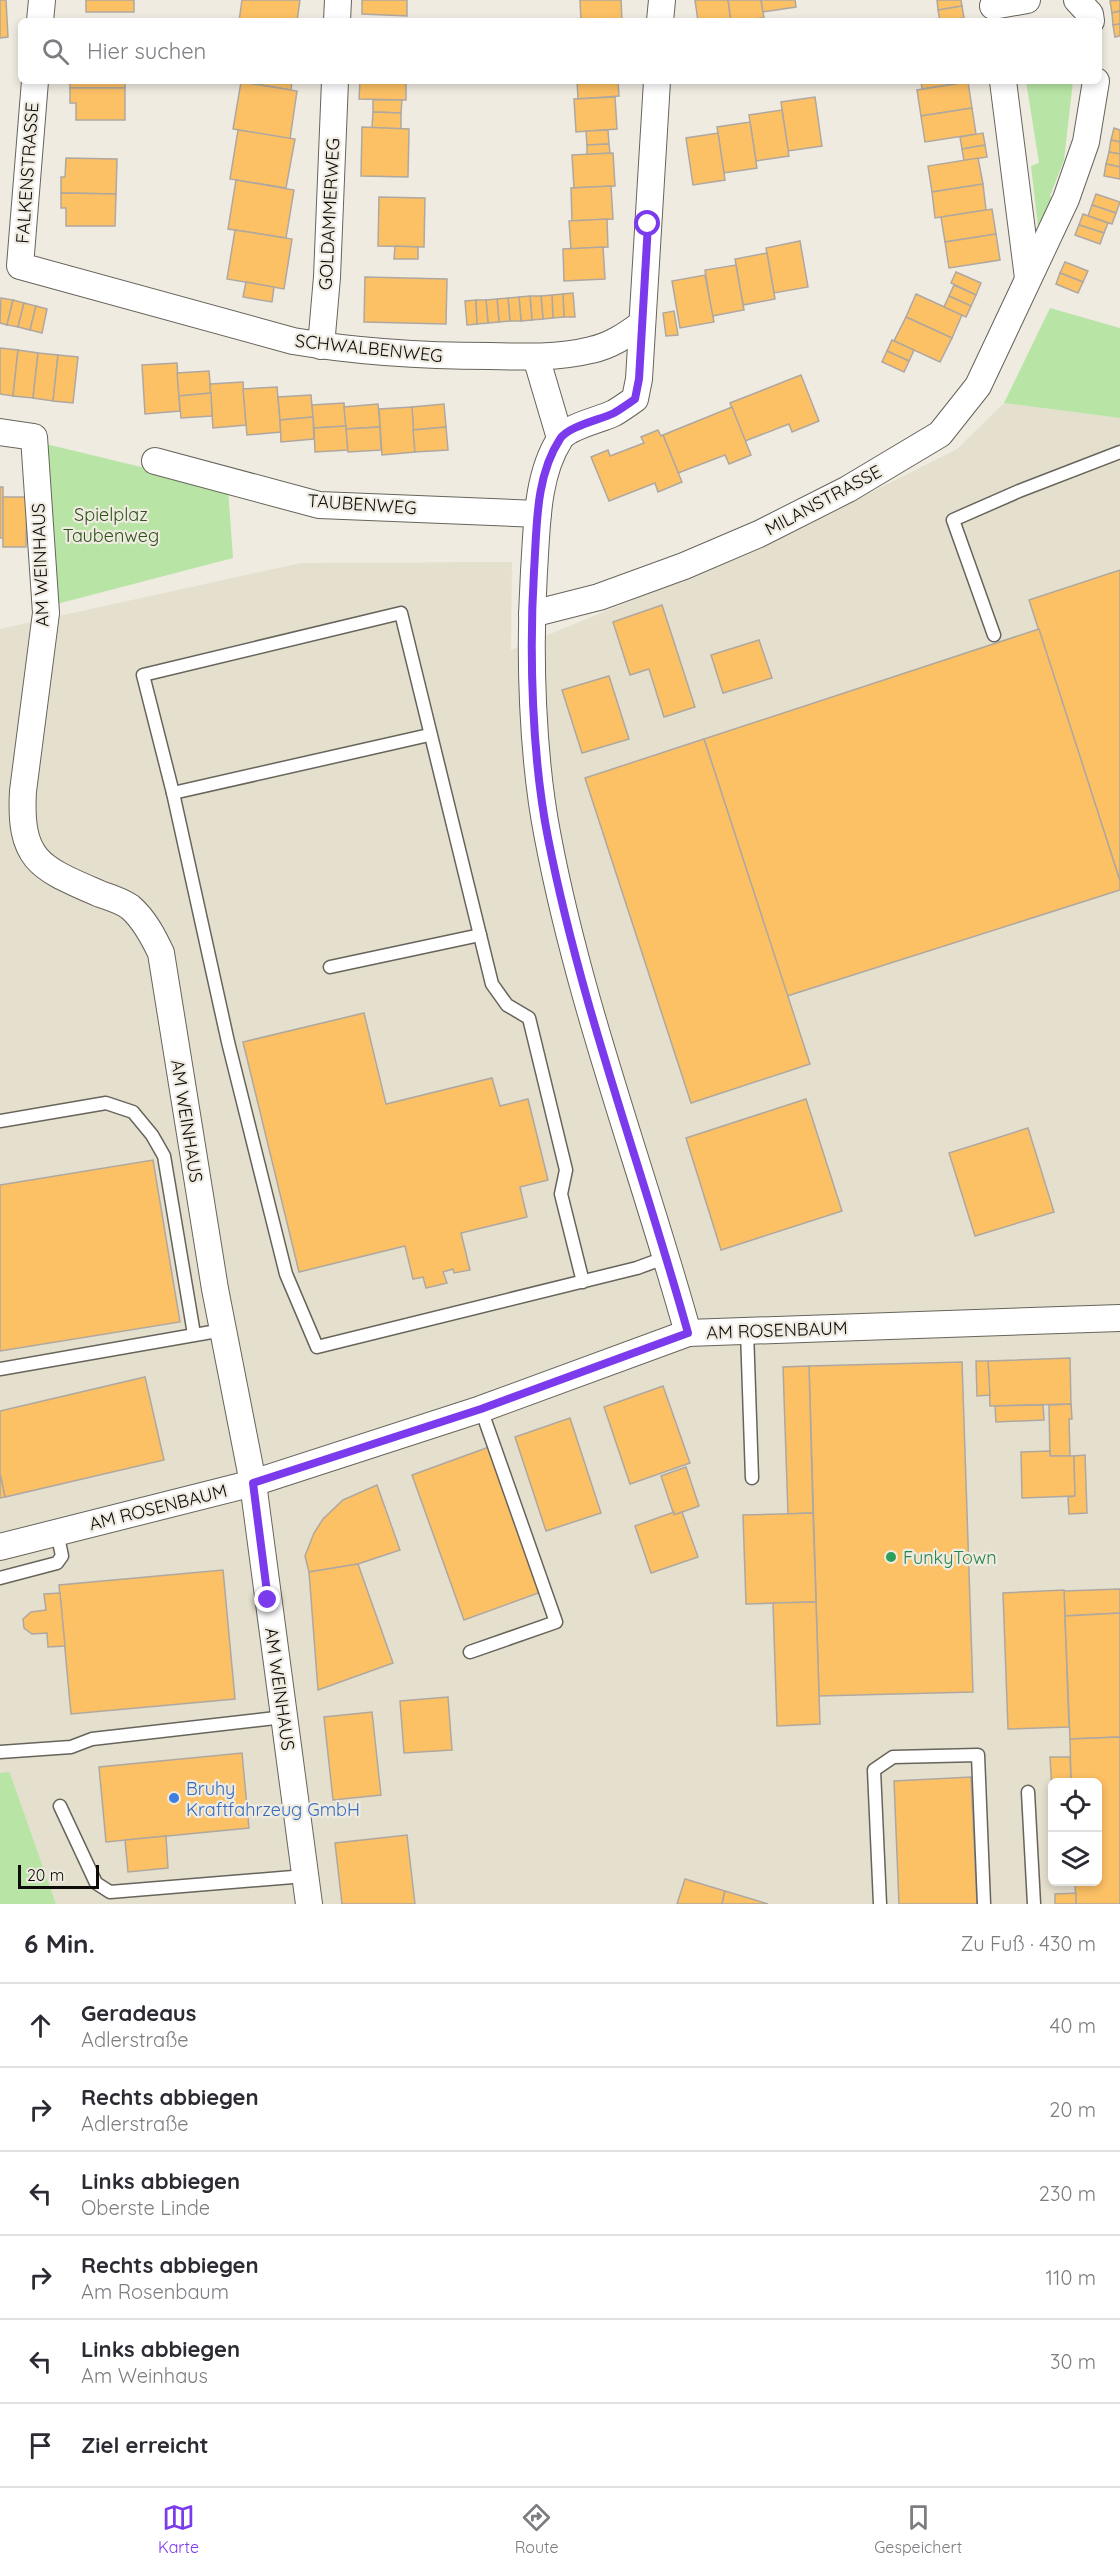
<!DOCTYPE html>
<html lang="de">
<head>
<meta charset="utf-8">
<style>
  :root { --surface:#fff; --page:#f2f2f3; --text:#2b2b33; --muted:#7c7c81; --line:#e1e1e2; --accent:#7c3aed }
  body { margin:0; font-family:Quicksand,sans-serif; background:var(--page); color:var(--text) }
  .controls { position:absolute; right:18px; bottom:18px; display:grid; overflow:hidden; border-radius:9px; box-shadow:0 3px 9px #0003 }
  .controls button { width:54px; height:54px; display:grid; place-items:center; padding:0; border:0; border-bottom:2px solid var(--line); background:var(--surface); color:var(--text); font:30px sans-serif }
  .scale { position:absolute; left:18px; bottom:15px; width:81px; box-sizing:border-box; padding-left:6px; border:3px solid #0e0c09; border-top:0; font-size:16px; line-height:21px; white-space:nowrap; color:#0e0c09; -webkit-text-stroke:4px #efebe1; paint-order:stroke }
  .stop { position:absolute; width:18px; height:18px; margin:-14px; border:4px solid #7c3aed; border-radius:50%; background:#fff }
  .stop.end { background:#7c3aed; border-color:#fff; box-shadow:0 2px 6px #0008 }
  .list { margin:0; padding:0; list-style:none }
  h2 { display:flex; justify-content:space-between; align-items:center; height:78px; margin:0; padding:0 24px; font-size:26px }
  h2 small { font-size:20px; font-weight:400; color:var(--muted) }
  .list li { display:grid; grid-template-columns:39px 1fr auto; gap:18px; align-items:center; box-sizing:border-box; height:84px; padding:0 24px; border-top:2px solid var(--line) }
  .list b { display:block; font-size:22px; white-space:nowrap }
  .list p { margin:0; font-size:20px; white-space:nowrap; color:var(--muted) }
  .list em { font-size:20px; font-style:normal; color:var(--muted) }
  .icon { flex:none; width:33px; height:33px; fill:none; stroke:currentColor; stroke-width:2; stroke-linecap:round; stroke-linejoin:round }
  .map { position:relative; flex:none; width:1120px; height:1904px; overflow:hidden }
  .search { position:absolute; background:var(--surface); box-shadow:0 3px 9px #0003; left:18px; right:18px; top:18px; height:66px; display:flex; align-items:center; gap:15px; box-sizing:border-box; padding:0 21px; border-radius:9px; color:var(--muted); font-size:22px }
  .sheet { height:582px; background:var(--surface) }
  nav { display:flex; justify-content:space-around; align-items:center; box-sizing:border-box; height:84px; border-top:2px solid var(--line); background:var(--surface); font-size:16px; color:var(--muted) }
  nav a { display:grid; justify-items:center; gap:3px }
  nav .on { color:var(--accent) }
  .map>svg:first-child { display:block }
</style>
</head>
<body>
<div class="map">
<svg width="1120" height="1904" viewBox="0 0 1120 1904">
  <rect width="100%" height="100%" fill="#efebe1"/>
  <!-- built -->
  <path fill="#e5dfcd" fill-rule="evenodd" d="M 1004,403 L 1120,418 L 1120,1904 L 56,1904 L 10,1773 L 0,1773 L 0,629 L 301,563 L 512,562 L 511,650 L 769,544 L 957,449 ZM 1052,1782 L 1098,1782 L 1098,1882 L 1052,1882 Z"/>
  <!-- green -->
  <g fill="#b8e5a5">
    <polygon points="1026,81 1073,81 1064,160 1050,196 1056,203 1039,235 1031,166 1039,163"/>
    <polygon points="1050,308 1120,328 1120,418 1004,403"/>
    <polygon points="42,443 228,488 233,558 53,605"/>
    <polygon points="10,1772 10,1773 56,1904 0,1904 0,1773"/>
  </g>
  <!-- building -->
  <g fill="#fcc065" stroke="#afa8a0" stroke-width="1.5">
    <polygon points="0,0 6,0 8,37 0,38"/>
    <rect x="86" y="0" width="48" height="12"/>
    <polygon points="242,0 300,0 297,21 239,21"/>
    <polygon points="362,0 407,0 407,16 362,14"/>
    <polygon points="580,0 621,0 622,21 581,21"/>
    <polygon points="695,0 728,0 731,21 698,21"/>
    <polygon points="728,0 761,0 764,18 731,21"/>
    <polygon points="761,0 795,0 796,7 763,12"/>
    <polygon points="937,0 961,0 962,6 938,10"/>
    <polygon points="1120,0 1120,11 1112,13 1110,1"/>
    <polygon points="962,6 964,18 940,21 938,10"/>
    <polygon points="1120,11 1120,24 1113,25 1112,13"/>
    <polygon points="1120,24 1120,36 1115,37 1113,25"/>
    <rect x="70" y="81" width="55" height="7"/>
    <polygon points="237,81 292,81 291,90"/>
    <polygon points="360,81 406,81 406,100 359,99"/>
    <polygon points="577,81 618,81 619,96 578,99"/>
    <polygon points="921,81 974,81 922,89"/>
    <polygon points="241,82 297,91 290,139 233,129"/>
    <polygon points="968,82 972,108 921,116 917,90"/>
    <polygon points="70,88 125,88 125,120 76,120 76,103 70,103"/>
    <polygon points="615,97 617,129 576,132 574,99"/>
    <polygon points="815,97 822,146 788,151 781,102"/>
    <polygon points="373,100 402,100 401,113 373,112"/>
    <polygon points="972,108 976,134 925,142 921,116"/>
    <polygon points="782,110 789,156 756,161 749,115"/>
    <polygon points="373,112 401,113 401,129 372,128"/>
    <polygon points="750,122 757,168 724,173 717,127"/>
    <polygon points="362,127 409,129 408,177 361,176"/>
    <polygon points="1114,128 1120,130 1120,142 1111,140"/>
    <polygon points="238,130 295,139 286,188 230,179"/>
    <polygon points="608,130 609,144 587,145 586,131"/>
    <polygon points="718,133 725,180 693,185 686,138"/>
    <polygon points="983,133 985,145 962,149 960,137"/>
    <polygon points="1111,140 1120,142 1120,154 1109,152"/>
    <polygon points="609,144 610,153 587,155 587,145"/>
    <polygon points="985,145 987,157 964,161 962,149"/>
    <polygon points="1109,152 1120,154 1120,167 1106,164"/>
    <polygon points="613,153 615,186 574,188 572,155"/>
    <polygon points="66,158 117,159 116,194 61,193 61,177 65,177"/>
    <polygon points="978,158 983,184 932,192 928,166"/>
    <polygon points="1106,164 1120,167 1120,179 1104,176"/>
    <polygon points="236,180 294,190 286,238 228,229"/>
    <polygon points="983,184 986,210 935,218 932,192"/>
    <polygon points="611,186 613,219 572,221 571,188"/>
    <polygon points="61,193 116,194 115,226 66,226 66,208 61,208"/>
    <polygon points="1096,194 1120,202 1116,213 1092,205"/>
    <polygon points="379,197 425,198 424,247 378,246"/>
    <polygon points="1092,205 1116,213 1112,224 1088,216"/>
    <polygon points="992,209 996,234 945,242 941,217"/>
    <polygon points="1083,214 1108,223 1104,233 1079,225"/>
    <polygon points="607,219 608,247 571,249 569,221"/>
    <polygon points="1079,225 1104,233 1100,244 1075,235"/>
    <polygon points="235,230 292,239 284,289 227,279"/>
    <polygon points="996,234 1000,260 949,268 945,242"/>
    <polygon points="800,241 808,287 774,293 766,248"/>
    <polygon points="395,246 418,247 418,259 394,259"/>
    <polygon points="603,247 605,279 564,281 563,249"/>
    <polygon points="767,253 775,299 743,305 735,259"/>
    <polygon points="1065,262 1088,271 1083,282 1060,273"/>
    <polygon points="736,265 744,310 712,316 705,270"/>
    <polygon points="956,272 981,283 976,295 951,283"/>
    <polygon points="1060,273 1083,282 1078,293 1056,284"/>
    <polygon points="705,275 714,322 680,328 672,281"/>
    <polygon points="365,277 447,279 446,324 364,322"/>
    <polygon points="246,282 274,287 272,302 243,297"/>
    <polygon points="954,285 976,295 971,306 949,296"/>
    <polygon points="573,293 575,317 564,317 563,294"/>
    <polygon points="563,294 564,317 553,318 552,295"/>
    <polygon points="916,294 962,315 952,338 906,317"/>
    <polygon points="552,295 553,318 543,319 541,296"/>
    <polygon points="530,296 541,296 543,319 532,320"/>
    <polygon points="530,296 532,320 521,321 519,297"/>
    <polygon points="949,296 971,306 966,317 944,307"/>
    <polygon points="519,297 521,321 510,321 508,298"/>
    <polygon points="1,298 13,300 7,325 0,323"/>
    <polygon points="508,298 510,321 499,322 497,299"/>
    <polygon points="497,299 499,322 488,323 486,300"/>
    <polygon points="13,300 24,303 18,327 7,325"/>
    <polygon points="476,300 477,324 467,325 465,301"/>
    <polygon points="476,300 486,300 488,323 477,324"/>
    <polygon points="24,303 36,306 30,330 18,327"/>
    <polygon points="36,306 47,309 42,333 30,330"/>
    <polygon points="674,311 678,335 666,336 663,313"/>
    <polygon points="906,317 952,338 940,362 894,341"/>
    <polygon points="892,340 914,350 909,361 887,351"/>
    <polygon points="0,348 18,350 13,396 0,394"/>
    <polygon points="18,350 38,353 33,398 13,396"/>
    <polygon points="887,351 909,361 904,372 882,362"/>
    <polygon points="38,353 58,355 53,401 33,398"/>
    <polygon points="58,355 78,357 73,403 53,401"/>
    <polygon points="177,363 180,411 145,414 142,365"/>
    <polygon points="209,371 211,393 179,396 177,373"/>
    <polygon points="801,375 819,421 792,432 789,424 745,441 730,403"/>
    <polygon points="243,382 246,425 213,428 210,384"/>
    <polygon points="277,387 281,432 247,435 243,389"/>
    <polygon points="211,393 212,416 181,418 179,396"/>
    <polygon points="311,395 313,417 280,420 278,397"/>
    <polygon points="344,403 346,426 314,428 312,405"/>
    <polygon points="378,404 380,427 346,429 344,407"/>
    <polygon points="444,404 446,427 413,430 412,407"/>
    <polygon points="412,407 415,452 382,455 379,409"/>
    <polygon points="732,407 751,455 729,464 725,455 678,473 663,435"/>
    <polygon points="313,417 314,439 281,442 280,420"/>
    <polygon points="346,426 348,450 315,452 314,428"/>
    <polygon points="380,427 381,450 348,452 346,429"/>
    <polygon points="446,427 448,450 415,452 413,430"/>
    <polygon points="658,430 661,436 663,435 682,482 658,492 655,483 609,501 591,457 608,450 610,456 644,443 641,437"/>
    <rect x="0" y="487" width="3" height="51"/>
    <polygon points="3,497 27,497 26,547 3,547"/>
    <polygon points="1120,570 1120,881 1029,600"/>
    <polygon points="662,605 695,707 664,717 649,669 630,675 613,622"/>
    <polygon points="1039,629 1120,881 1120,890 787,996 704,739"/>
    <polygon points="759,640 772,678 723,693 711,655"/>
    <polygon points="609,676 629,739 582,753 562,690"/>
    <polygon points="704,739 810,1064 691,1103 585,778"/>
    <polygon points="364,1013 386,1104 492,1078 500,1106 528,1099 548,1180 520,1187 527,1217 461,1233 470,1270 454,1273 453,1269 443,1272 447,1283 426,1288 423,1277 413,1279 405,1246 299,1272 243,1042"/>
    <polygon points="806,1099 842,1211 721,1250 686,1138"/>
    <polygon points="1028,1128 1054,1212 975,1236 949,1153"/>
    <polygon points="153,1160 180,1322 0,1351 0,1185"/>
    <polygon points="1070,1358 1071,1404 990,1406 988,1361"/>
    <polygon points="976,1361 988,1361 990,1395 977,1396"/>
    <polygon points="962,1362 973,1692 819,1696 809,1366"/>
    <polygon points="809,1366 813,1513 788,1514 783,1367"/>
    <polygon points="145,1377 164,1460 5,1497 0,1474 0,1411"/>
    <polygon points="663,1386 690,1463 630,1484 604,1407"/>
    <polygon points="1071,1404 1072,1419 1069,1419 1070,1456 1050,1456 1049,1405"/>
    <polygon points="1043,1405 1044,1420 996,1422 995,1406"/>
    <polygon points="570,1418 601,1513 546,1531 515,1437"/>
    <polygon points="489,1447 541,1592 464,1620 412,1475"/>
    <polygon points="1050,1451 1050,1456 1074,1456 1075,1496 1022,1498 1021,1452"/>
    <polygon points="1085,1455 1087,1513 1069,1514 1068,1497 1075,1496 1074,1456"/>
    <polygon points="686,1467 699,1506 674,1515 661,1476"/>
    <polygon points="0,1474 5,1497 0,1498"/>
    <polygon points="377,1485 400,1550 358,1564 309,1572 305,1556 314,1533 323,1519 343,1500"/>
    <polygon points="674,1512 674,1515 682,1512 698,1557 651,1573 635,1526"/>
    <polygon points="813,1513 816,1602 746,1604 743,1515"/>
    <polygon points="358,1564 393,1663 318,1690 309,1572"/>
    <polygon points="223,1570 235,1699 71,1714 59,1585"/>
    <polygon points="1120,1589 1120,1613 1065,1616 1064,1591"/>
    <polygon points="1064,1590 1069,1727 1008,1729 1003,1593"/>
    <polygon points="60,1593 65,1646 48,1647 47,1633 32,1634 24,1628 23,1619 31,1612 46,1610 44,1594"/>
    <polygon points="816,1602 820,1724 777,1726 773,1603"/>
    <polygon points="1120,1613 1120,1737 1070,1739 1065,1616"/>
    <polygon points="448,1697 452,1750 404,1753 400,1701"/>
    <polygon points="372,1712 381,1795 333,1800 324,1717"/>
    <polygon points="1120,1737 1120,1904 1076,1904 1075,1882 1098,1882 1098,1782 1071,1782 1070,1739"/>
    <polygon points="242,1753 249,1828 106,1842 99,1767"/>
    <polygon points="1050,1757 1070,1757 1071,1782 1052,1782 1052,1791"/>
    <polygon points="971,1777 977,1904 899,1904 894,1781"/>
    <polygon points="407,1835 415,1904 342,1904 335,1843"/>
    <polygon points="166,1836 168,1868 128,1872 125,1840"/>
    <polygon points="685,1879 725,1891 722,1904 677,1904"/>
    <polygon points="725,1891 768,1904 722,1904"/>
    <polygon points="1076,1893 1076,1904 1055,1904 1055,1894"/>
  </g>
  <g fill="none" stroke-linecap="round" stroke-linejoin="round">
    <!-- service casing -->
    <g stroke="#67645b" stroke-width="15">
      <g id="service">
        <polyline points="994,635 953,520 1019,491 1120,452"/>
        <polyline points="173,793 429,735"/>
        <polyline points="330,967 480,935"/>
        <polyline points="0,1121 106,1103 133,1112 152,1135 164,1156 194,1334"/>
        <polyline points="583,1282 561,1194 566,1170 529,1018 507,1005 492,984 401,613 143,675 173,793 228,1042 286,1274 317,1347 637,1268 667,1257"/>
        <polyline points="747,1331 752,1478"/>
        <polyline points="0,1369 223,1330"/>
        <polyline points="0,1578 57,1563 62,1556 57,1532"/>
        <polyline points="470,1652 556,1622 481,1409"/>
        <polyline points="0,1752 71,1747 92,1739 284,1717"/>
        <polyline points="1028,1792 1034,1904"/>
        <polyline points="60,1806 96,1883 110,1892 305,1876"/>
        <polyline points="880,1904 874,1770 893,1757 978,1755 984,1904"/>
      </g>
    </g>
    <!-- minor casing -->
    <g stroke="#67645b" stroke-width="28">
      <g id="minor">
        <polyline points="1077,0 1090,14 1091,21"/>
        <polyline points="993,6 1027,0"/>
        <polyline points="40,21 42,0"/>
        <polyline points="337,21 338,0"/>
        <polyline points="660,21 662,0"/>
        <path d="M 35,81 L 20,266 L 293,341 C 358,352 425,356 490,356 C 524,357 559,358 591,350 C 610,346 625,336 640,325"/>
        <path d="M 657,81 L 639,379 L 635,399 C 628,404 621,409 614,413 C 600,420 568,426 560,439 C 536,476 537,529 534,571 C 529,654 532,757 548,838 C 580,1006 642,1168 688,1333"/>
        <polyline points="1003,81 1028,278"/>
        <polyline points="321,346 327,277 335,81"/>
        <polyline points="536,357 560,438"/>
        <path d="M 0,432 L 34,437 L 46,613 L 23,791 C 19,862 41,868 100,894 C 109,897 122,901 130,907 C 144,919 153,936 161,953 L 215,1289 L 253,1483 L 309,1904"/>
        <polyline points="155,461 319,505 538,514"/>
        <polyline points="532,614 599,597 684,566 759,534 848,489 940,434 978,386 1066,199 1086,142 1096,81"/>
        <polyline points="0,1547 253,1483 481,1409 688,1333 1120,1318"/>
      </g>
    </g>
    <!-- service -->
    <use href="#service" stroke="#fff" stroke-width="12"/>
    <!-- minor -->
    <use href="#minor" stroke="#fff" stroke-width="26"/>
  </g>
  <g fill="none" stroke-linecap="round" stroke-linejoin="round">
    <!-- route -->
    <path stroke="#7c3aed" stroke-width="8" d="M 268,1600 L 253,1483 L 481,1409 L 688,1333 C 642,1168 581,1006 548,838 C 532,757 529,654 534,571 C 537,528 535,477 560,439 C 568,426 600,420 614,413 C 621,409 628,404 635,399 L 639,379 L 648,224"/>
  </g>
  <!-- markers -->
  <circle fill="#2e9e5b" stroke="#efebe1" stroke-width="2" cx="891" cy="1557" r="6"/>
  <circle fill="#3f7fe0" stroke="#efebe1" stroke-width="2" cx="174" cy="1798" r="6"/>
  <g text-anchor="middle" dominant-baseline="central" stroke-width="4.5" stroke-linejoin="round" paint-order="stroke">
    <!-- street labels -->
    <g font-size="18" fill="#0e0c09" stroke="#efebe1">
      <text transform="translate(27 173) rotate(-86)">FALKENSTRASSE</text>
      <text transform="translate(329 214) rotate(-87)">GOLDAMMERWEG</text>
      <text transform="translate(369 348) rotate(6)">SCHWALBENWEG</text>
      <text transform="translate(823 500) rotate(-28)">MILANSTRASSE</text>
      <text transform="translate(362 504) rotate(4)">TAUBENWEG</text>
      <text transform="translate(40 565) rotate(-92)">AM WEINHAUS</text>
      <text transform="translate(187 1121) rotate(81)">AM WEINHAUS</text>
      <text transform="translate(777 1330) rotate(-2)">AM ROSENBAUM</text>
      <text transform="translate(158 1507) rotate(-14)">AM ROSENBAUM</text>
      <text transform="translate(280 1689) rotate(82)">AM WEINHAUS</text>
    </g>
    <!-- park labels -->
    <g font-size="18" fill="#2d5219" stroke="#efebe1">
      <text x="111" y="514">Spielplaz<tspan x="111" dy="21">Taubenweg</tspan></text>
    </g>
    <!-- leisure labels -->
    <g font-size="18" fill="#27864d" stroke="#efebe1" text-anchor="start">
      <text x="903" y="1557">FunkyTown</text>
    </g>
    <!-- shop labels -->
    <g font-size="18" fill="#366cbe" stroke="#efebe1" text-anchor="start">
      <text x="186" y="1788">Bruhy<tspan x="186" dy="21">Kraftfahrzeug GmbH</tspan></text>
    </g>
  </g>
</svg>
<div class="controls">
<button><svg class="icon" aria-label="locate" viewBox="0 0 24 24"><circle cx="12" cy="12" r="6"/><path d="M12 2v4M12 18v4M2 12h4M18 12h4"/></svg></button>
<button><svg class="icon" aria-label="layers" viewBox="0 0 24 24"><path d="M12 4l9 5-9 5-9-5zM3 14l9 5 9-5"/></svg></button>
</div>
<div class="scale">20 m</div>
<div class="stop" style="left:648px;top:224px"></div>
<div class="stop end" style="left:268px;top:1600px"></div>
<div class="search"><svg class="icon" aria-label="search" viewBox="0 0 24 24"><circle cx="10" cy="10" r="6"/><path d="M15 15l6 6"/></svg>Hier suchen</div>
</div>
<section class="sheet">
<h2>6 Min.<small>Zu Fuß · 430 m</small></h2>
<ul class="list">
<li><svg class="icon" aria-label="ahead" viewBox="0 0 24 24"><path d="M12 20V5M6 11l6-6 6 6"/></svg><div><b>Geradeaus</b><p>Adlerstraße</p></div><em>40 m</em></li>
<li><svg class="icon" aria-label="right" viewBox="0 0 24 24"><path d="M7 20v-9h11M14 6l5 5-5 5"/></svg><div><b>Rechts abbiegen</b><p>Adlerstraße</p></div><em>20 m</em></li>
<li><svg class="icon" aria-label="left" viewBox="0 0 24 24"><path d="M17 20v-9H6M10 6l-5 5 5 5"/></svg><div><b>Links abbiegen</b><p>Oberste Linde</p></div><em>230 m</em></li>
<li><svg class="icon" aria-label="right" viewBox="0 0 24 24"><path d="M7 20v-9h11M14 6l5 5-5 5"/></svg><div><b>Rechts abbiegen</b><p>Am Rosenbaum</p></div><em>110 m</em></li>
<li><svg class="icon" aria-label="left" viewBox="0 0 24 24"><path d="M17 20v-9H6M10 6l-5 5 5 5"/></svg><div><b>Links abbiegen</b><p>Am Weinhaus</p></div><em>30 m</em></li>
<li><svg class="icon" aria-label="arrive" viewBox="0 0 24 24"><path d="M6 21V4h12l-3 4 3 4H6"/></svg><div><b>Ziel erreicht</b></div></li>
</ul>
</section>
<nav>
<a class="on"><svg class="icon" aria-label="map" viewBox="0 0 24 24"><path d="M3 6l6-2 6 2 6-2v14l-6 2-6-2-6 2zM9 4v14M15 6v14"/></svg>Karte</a>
<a><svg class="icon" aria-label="directions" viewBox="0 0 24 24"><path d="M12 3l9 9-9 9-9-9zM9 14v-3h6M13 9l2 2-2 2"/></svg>Route</a>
<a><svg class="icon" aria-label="saved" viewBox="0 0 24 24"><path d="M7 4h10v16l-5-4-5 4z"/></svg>Gespeichert</a>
</nav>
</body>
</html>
